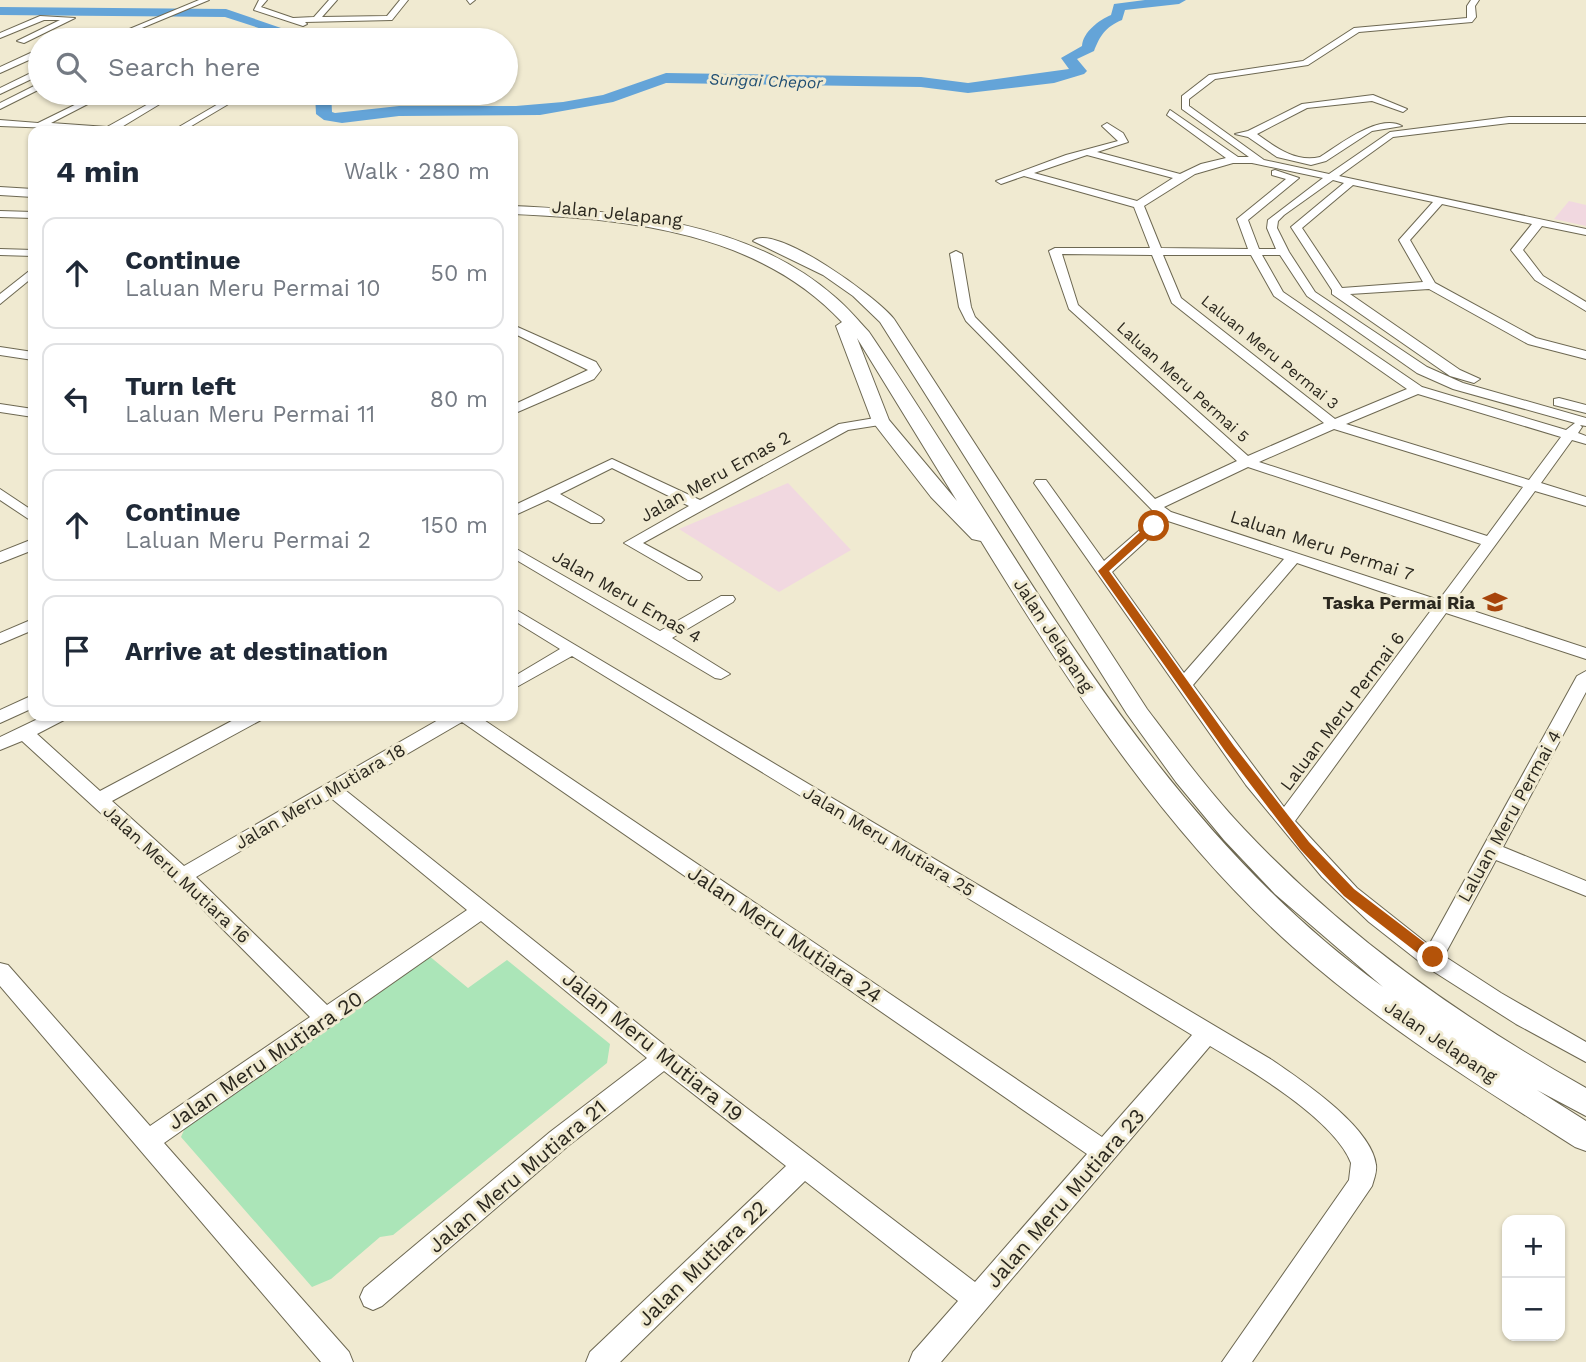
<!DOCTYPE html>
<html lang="en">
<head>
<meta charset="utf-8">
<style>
  :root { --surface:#fff; --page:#f2f2f3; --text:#1f2937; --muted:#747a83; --line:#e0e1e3 }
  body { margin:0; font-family:"Work Sans",sans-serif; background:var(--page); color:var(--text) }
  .controls { position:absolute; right:21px; bottom:21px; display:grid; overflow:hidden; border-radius:14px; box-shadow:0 2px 5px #0004 }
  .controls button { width:63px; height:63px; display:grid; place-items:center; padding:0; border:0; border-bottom:2px solid var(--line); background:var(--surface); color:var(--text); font:35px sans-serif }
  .stop { position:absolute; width:21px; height:21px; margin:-16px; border:5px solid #b45309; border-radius:50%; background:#fff }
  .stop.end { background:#b45309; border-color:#fff; box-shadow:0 2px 7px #0008 }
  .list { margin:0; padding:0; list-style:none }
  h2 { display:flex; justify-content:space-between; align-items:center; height:91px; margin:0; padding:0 28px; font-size:30px }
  h2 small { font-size:23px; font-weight:400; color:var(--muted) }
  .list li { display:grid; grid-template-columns:46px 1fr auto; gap:21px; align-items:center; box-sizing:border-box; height:112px; margin:0 14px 14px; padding:0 14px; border:2px solid var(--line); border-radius:14px }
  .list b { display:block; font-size:26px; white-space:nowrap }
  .list p { margin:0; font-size:23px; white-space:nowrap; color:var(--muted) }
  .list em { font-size:23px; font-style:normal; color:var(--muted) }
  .icon { flex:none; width:38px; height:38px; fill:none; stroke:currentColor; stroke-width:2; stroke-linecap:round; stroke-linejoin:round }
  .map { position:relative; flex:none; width:1586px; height:1362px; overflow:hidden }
  .search { position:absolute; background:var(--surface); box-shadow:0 2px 5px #0004; left:28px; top:28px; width:490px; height:77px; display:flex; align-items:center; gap:18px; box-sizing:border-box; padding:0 24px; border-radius:38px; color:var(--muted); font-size:26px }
  .panel { position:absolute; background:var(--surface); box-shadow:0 2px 5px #0004; left:28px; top:126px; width:490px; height:595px; border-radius:14px }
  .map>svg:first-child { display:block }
</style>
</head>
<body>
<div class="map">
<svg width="1586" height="1362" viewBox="0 0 1586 1362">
  <rect width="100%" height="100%" fill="#f0ead1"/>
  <!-- education -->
  <g fill="#f1d8e0">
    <polygon points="1569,201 1586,205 1586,226 1554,219"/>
    <polygon points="788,483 851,550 779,592 679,529"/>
  </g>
  <!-- green -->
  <polygon fill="#abe5b8" points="428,955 468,988 507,960 610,1044 607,1063 393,1235 380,1237 331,1279 312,1287 181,1137 188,1121"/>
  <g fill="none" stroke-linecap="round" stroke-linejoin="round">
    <!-- river -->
    <g fill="#64a4d8" fill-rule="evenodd">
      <path d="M 1145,0 L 1186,0 L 1179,4 L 1125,10 L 1122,20 C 1105,27 1100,36 1094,51 L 1077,59 L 1087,71 L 1084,74 L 1054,83 L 968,93 L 921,87 L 666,83 L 613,102 L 540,115 L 399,116 L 342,123 L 324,120 L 316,114 L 315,93 L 331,93 L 332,112 L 335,113 L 399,106 L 516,106 L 563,102 L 603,95 L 666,73 L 921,77 L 968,83 L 1069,69 L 1061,58 L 1082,46 C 1083,32 1099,20 1111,15 L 1114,4 Z"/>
      <polygon points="0,7 226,9 316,40 296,40 225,17 0,15"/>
    </g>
    <!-- minor casing -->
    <g stroke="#6d6852" stroke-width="2">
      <g id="minor">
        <polygon points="199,0 209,0 113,40 103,40"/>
        <polygon points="259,0 267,0 261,7 293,18 314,17 329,0 337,0 322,17 387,16 400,0 408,0 392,20 305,22 307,24 303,26 254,10"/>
        <polygon points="467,0 475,0 470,4"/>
        <path d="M 1471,0 L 1479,0 L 1475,6 L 1476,17 L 1472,22 L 1359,32 L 1308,65 L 1215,79 L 1189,99 L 1189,106 L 1264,160 L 1329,174 L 1390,132 L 1509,117 L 1586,117 L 1586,123 L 1509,123 L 1393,137 L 1339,176 L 1586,229 L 1586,235 L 1542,226 L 1523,250 L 1543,276 L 1586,302 L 1586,311 L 1535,280 L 1511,250 L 1532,224 L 1442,204 L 1410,240 L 1435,283 L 1536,338 L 1586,351 L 1586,359 L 1528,344 L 1429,289 L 1350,294 L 1460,370 L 1480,379 L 1474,383 L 1450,376 L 1332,294 L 1332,290 L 1291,227 L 1344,183 L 1333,180 L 1284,215 L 1278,221 L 1277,228 L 1289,252 L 1315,292 L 1427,367 L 1463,383 L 1586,418 L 1586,426 L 1580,425 L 1582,427 L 1578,433 L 1586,436 L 1586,444 L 1572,440 L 1541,483 L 1586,497 L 1586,506 L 1535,491 L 1452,604 L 1586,648 L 1586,659 L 1446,613 L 1295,821 L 1357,888 L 1429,945 L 1577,676 L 1586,671 L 1586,692 L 1503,847 L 1586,881 L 1586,896 L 1496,860 L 1444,956 L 1501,993 L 1586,1042 L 1586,1062 L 1516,1024 L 1425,966 L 1369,922 L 1322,877 L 1246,785 L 1034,483 L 1036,480 L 1046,480 L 1104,561 L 1157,515 L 966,321 L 959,307 L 950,254 L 956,251 L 962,254 L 971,307 L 975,317 L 1155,499 L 1237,461 L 1069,309 L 1049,251 L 1055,248 L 1150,248 L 1134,207 L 1024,176 L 1001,184 L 996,181 L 1066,155 L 1118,141 L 1102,126 L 1107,123 L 1123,133 L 1128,142 L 1097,152 L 1180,174 L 1201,164 L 1226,158 L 1167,115 L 1170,110 L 1238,157 L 1249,157 L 1182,109 L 1182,96 L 1209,75 L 1303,61 L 1354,28 L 1467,18 L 1467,6 ZM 1087,155 L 1173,178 L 1137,201 L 1034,173 ZM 1233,163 L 1252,163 L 1323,178 L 1268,220 L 1267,228 L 1276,249 L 1259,249 L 1248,220 L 1299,178 L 1275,170 L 1272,171 L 1272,175 L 1286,179 L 1237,219 L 1248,249 L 1161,248 L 1144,206 L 1195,174 ZM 1353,185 L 1433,202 L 1399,240 L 1423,282 L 1342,288 L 1302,228 ZM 1062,254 L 1152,255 L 1172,303 L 1324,423 L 1248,456 L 1078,305 ZM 1163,255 L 1251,255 L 1274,296 L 1407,389 L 1335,419 L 1181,298 ZM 1262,255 L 1280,255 L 1307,296 L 1417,373 L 1453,389 L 1575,423 L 1566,430 L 1422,387 L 1283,292 ZM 1418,394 L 1561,437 L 1529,480 L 1346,424 ZM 1334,429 L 1523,487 L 1487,536 L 1259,462 ZM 1248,467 L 1481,544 L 1439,600 L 1171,512 L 1164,507 ZM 1168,521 L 1284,559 L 1184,673 L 1112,572 ZM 1297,563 L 1432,609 L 1284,807 L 1193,685 Z"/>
        <polygon points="40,16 75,18 24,43 17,41 60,20 44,20 0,38 0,33"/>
        <polygon points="37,50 40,50 40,55 0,73 0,67"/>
        <polygon points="37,70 40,70 40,75 0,94 0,88"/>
        <polygon points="40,83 40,89 0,109 0,103"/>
        <polygon points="99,93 109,93 51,123 107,127 168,93 178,93 120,128 130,131 0,126 0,120 38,123"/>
        <polygon points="237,93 247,93 183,131 172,131"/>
        <path d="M 1373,95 L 1407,109 L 1403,112 L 1372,101 L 1307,108 L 1257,134 C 1275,147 1296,163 1320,157 C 1339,145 1379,113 1402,126 L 1372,131 L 1326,161 L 1311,165 L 1277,157 L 1248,137 L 1235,134 L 1248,131 L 1302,104 Z"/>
        <polygon points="0,211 33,212 33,218 0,217"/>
        <polygon points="0,249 33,250 33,256 0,255"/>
        <polygon points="33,268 33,277 0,304 0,294"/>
        <polygon points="513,325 596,362 601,370 594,379 513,414 513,405 588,370 513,333"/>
        <polygon points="0,347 33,352 33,360 0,355"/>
        <polygon points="1559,398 1586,405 1586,413 1554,405 1554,399"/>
        <polygon points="0,404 33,409 33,417 0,412"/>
        <polygon points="881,417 886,418 886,424 848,430 643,543 700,574 702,577 700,580 688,580 624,543 689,506 612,468 560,494 601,517 604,520 601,523 591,523 548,500 513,516 513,506 612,459 700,500 839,424"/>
        <polygon points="0,489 33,511 33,522 0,500"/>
        <polygon points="33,539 33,550 0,563 0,552"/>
        <polygon points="513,547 660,631 721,596 733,596 735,599 733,602 672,638 730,674 721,679 715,678 513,558"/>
        <path d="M 513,608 L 1272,1060 C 1301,1080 1372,1127 1376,1165 C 1377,1172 1374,1179 1372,1186 L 1252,1362 L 1222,1362 L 1349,1180 L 1351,1163 C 1335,1120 1249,1069 1210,1046 L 941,1362 L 909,1362 L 913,1352 L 958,1301 L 805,1181 L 620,1362 L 586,1362 L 590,1352 L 786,1166 L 664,1071 L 568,1146 L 382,1306 L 373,1310 L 364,1306 L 360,1297 L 364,1288 L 550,1132 L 647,1058 L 481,921 L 164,1143 L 349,1352 L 353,1362 L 321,1362 L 0,986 L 0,963 L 8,965 L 150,1126 L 310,1017 L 175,881 L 22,741 L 0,750 L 0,737 L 44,716 L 67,716 L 64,720 L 37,734 L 100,791 L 241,716 L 264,716 L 261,720 L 112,801 L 184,866 L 445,716 L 478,716 L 1102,1137 L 1192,1035 L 572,656 L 513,689 L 513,677 L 560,649 L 513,620 ZM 462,722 L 1087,1154 L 975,1282 L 672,1051 L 345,790 ZM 331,798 L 467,910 L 327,1005 L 196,877 Z"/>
        <polygon points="33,619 33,630 0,644 0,633"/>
        <polygon points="33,695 33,708 0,723 0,710"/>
      </g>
    </g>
    <!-- major casing -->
    <g stroke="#6d6852" stroke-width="2">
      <g id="major">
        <polygon points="0,187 33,189 33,197 0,195"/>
        <path d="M 513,206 C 623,211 749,221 835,297 C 847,307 858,320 869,332 C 1026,563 1151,819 1383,987 L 1275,894 L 1224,840 L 1176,782 L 1127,714 L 880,322 L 853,296 L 823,275 L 753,241 C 774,222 878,298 894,319 L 1147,709 C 1178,750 1209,792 1244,829 C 1344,935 1460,1017 1586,1088 L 1586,1116 L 1537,1090 L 1586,1121 L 1586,1151 L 1575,1147 C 1478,1085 1379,1024 1293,947 C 1165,833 1070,686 981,541 L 972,539 L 931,497 L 872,421 L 836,326 L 842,322 C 758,232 629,219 513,214 ZM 857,338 L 957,501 L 889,420 Z"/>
      </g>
    </g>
    <!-- minor -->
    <use href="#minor" fill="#fff" fill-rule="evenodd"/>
    <!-- major -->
    <use href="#major" fill="#fff" fill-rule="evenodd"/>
  </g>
  <!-- route -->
  <polygon fill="#b45309" points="1150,523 1159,526 1109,571 1234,746 1309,842 1354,889 1438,953 1438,961 1428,961 1344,896 1300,849 1225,751 1098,571"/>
  <!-- icons -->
  <defs>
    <g id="school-bare" transform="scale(1.89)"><path d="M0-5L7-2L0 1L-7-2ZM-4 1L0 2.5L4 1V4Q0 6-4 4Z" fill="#a7440b" stroke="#f0ead1" stroke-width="2.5" paint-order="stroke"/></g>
  </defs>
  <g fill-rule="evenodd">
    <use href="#school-bare" x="1495" y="602"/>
  </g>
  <g text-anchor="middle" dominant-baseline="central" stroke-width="6" stroke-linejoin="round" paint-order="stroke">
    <!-- far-water labels -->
    <g font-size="16" font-style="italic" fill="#1f4e72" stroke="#f0ead1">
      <text transform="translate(766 81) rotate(2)">Sungai Chepor</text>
    </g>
    <!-- far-street labels -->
    <g font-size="16" fill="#2b281f" stroke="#f0ead1">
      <text transform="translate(1270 352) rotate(39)">Laluan Meru Permai 3</text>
      <text transform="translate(1183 382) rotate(42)">Laluan Meru Permai 5</text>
    </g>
    <!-- street labels -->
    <g font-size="18" fill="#2b281f" stroke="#f0ead1">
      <text transform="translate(617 213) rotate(6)">Jalan Jelapang</text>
      <text transform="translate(715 476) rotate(-29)">Jalan Meru Emas 2</text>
      <text transform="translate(1322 545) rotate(18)">Laluan Meru Permai 7</text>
      <text transform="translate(627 596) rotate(30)">Jalan Meru Emas 4</text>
      <text transform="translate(1054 635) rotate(57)">Jalan Jelapang</text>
      <text transform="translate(1342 711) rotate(-53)">Laluan Meru Permai 6</text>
      <text transform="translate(320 796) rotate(-30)">Jalan Meru Mutiara 18</text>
      <text transform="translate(1509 816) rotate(-61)">Laluan Meru Permai 4</text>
      <text transform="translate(889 841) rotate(31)">Jalan Meru Mutiara 25</text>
      <text transform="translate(177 874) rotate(43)">Jalan Meru Mutiara 16</text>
      <text transform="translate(1441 1041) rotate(34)">Jalan Jelapang</text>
    </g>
    <!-- poi labels -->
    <g font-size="18" font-weight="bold" fill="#2b281f" stroke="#f0ead1" text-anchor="end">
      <text x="1475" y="602">Taska Permai Ria</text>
    </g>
    <!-- near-street labels -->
    <g font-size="21" fill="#2b281f" stroke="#f0ead1">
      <text transform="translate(785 934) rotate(34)">Jalan Meru Mutiara 24</text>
      <text transform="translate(653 1046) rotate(39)">Jalan Meru Mutiara 19</text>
      <text transform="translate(265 1060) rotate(-34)">Jalan Meru Mutiara 20</text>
      <text transform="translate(517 1176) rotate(-40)">Jalan Meru Mutiara 21</text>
      <text transform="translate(1065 1198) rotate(-49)">Jalan Meru Mutiara 23</text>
      <text transform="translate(702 1263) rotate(-44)">Jalan Mutiara 22</text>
    </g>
  </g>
</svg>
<div class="controls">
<button>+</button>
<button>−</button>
</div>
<div class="stop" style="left:1154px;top:526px"></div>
<div class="stop end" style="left:1433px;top:957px"></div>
<div class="search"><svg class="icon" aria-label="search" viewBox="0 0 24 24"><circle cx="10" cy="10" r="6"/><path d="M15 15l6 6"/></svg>Search here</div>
<section class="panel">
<h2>4 min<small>Walk · 280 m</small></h2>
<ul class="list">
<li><svg class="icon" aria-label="ahead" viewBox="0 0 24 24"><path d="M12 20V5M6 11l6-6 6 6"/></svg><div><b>Continue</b><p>Laluan Meru Permai 10</p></div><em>50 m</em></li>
<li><svg class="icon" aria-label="left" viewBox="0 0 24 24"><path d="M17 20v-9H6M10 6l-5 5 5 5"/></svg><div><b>Turn left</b><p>Laluan Meru Permai 11</p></div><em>80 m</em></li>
<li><svg class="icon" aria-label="ahead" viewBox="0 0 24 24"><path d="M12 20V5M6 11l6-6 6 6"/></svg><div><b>Continue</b><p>Laluan Meru Permai 2</p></div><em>150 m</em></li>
<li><svg class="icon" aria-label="arrive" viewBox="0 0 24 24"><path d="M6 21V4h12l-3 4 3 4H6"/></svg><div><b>Arrive at destination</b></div></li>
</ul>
</section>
</div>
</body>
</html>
